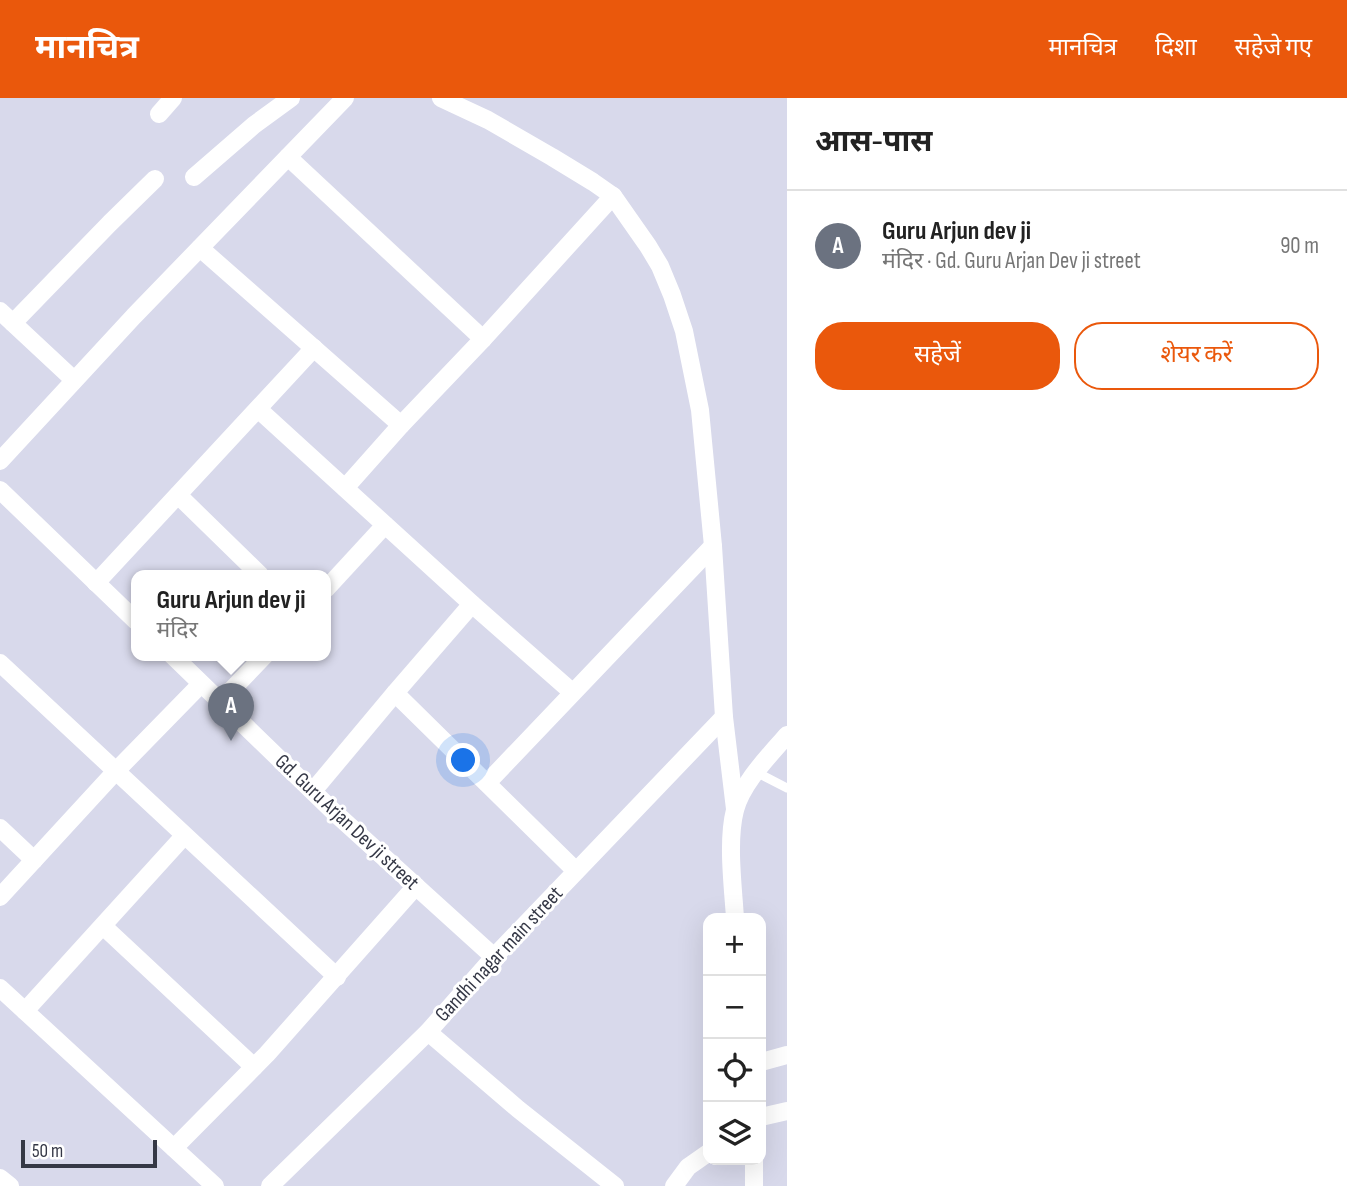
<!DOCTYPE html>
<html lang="hi">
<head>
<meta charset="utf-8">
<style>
  :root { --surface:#fff; --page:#f6f6f6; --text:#222; --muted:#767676; --line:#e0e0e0; --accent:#ea580c }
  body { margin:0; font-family:"Sofia Sans Condensed","Noto Sans Devanagari",sans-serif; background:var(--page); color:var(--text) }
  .controls { position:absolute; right:21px; bottom:21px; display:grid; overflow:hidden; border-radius:14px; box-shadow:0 7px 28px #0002 }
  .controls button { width:63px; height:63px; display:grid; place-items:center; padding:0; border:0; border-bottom:2px solid var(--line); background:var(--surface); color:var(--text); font:35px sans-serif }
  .scale { position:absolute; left:21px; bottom:18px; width:136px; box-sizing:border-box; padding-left:7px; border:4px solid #353846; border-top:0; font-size:19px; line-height:24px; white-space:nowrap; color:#353846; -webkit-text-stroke:5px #fff; paint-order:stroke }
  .you { position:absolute; left:464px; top:663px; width:24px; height:24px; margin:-18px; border:5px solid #fff; border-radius:50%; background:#1a73e8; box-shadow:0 0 0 10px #1a73e833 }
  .badge { display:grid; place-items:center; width:46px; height:46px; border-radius:50%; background:var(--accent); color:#fff; font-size:23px; font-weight:700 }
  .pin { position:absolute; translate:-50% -58px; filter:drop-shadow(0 2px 4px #0008) }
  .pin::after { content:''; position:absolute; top:37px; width:24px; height:21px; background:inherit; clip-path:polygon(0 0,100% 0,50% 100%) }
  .popup { position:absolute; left:131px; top:472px; width:200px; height:91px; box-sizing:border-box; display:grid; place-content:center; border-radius:14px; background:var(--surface); filter:drop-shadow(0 2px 5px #0005); font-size:23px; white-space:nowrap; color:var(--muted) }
  .popup b { font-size:26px; color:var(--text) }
  .popup::after { content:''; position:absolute; left:50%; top:100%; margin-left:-14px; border:14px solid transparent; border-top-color:var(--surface) }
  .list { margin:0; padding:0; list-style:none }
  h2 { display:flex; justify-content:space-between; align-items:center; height:91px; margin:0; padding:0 28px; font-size:30px }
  h2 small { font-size:23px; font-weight:400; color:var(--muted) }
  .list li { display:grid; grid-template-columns:46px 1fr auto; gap:21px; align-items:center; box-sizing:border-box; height:112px; padding:0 28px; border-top:2px solid var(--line) }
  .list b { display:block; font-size:26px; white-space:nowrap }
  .list p { margin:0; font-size:23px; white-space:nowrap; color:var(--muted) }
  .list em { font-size:23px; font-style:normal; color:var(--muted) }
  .actions { display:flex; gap:14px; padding:21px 28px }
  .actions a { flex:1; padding:16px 0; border:2px solid var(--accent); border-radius:28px; text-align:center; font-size:24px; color:var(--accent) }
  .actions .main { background:var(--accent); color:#fff }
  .icon { flex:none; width:38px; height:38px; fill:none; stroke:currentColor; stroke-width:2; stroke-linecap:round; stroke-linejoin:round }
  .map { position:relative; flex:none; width:787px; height:1088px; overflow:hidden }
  header { display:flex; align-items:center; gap:42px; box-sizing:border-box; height:98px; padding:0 35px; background:var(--accent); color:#fff }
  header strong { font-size:33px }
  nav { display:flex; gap:38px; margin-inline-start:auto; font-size:24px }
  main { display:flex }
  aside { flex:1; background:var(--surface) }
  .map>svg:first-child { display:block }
</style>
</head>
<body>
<header>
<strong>मानचित्र</strong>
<nav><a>मानचित्र</a><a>दिशा</a><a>सहेजे गए</a></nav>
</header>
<main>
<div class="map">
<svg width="787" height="1088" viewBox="0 0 787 1088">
  <rect width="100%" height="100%" fill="#e6e7f3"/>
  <!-- residential -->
  <path fill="#d8d9eb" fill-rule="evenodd" d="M 0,0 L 787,0 L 787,1088 L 0,1088 ZM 136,477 L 326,477 L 326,557 L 136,557 ZM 708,820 L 761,820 L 761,1062 L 708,1062 Z"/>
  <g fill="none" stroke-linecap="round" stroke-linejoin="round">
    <!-- service -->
    <polyline stroke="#fff" stroke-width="9" points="756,674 787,690"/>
    <!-- minor -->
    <g stroke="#fff" stroke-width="18">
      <polyline points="441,0 488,22 552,59 593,84 613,98 648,148 660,168 672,197 684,233 700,312 713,448 724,619 735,711"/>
      <polyline points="159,16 173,0"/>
      <polyline points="288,59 483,241"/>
      <polyline points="194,79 254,27 291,0"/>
      <polyline points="200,150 401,327"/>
      <polyline points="0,213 74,282"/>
      <polyline points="13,225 110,125 155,81"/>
      <polyline points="258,311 472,506 572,594"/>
      <polyline points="0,363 134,218 345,0"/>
      <polyline points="345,390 401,327 483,241 613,98"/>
      <polyline points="0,392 136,523"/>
      <polyline points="178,397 260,477"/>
      <polyline points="96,485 314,250"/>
      <polyline points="326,491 385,427"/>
      <polyline points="172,557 334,714 494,859"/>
      <polyline points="0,565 337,879"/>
      <polyline points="395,595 576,773"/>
      <polyline points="220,604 265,557"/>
      <polyline points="487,685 713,448"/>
      <polyline points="313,693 395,595 472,506"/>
      <polyline points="0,730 34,762"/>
      <polyline points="0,799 115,674 201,586"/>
      <path d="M 735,820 C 733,788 727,743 735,712 C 742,685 769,658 787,637"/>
      <polyline points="103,828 254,969"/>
      <polyline points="0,890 215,1088"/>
      <polyline points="25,913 184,738"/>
      <polyline points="428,934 518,1011 615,1088"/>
      <polyline points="761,964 787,957"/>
      <polyline points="761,1019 787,1013"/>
      <polyline points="174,1050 267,956 416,788"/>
      <polyline points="754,1062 754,1088"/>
      <polyline points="0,1080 10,1088"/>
      <polyline points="270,1088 428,934 494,859 724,619"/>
      <polyline points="674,1088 688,1069 708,1055"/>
    </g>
  </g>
  <g text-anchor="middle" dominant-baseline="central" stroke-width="6" stroke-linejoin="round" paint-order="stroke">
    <!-- street labels -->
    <g font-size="21" fill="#353846" stroke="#fff">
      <text transform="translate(347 724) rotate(43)">Gd. Guru Arjan Dev ji street</text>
      <text transform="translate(499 856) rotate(-47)">Gandhi nagar main street</text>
    </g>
  </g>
</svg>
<div class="controls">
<button>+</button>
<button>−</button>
<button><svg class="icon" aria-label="locate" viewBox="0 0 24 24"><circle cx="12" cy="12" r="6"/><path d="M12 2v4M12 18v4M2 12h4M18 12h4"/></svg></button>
<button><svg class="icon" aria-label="layers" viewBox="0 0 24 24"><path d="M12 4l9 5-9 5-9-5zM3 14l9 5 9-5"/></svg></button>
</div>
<div class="scale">50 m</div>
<div class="you"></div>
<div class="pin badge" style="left:231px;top:643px;background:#6b7280">A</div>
<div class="popup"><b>Guru Arjun dev ji</b>मंदिर</div>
</div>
<aside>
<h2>आस-पास<small></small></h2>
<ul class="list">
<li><span class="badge" style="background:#6b7280">A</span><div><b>Guru Arjun dev ji</b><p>मंदिर · Gd. Guru Arjan Dev ji street</p></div><em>90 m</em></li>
</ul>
<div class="actions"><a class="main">सहेजें</a><a>शेयर करें</a></div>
</aside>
</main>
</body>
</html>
